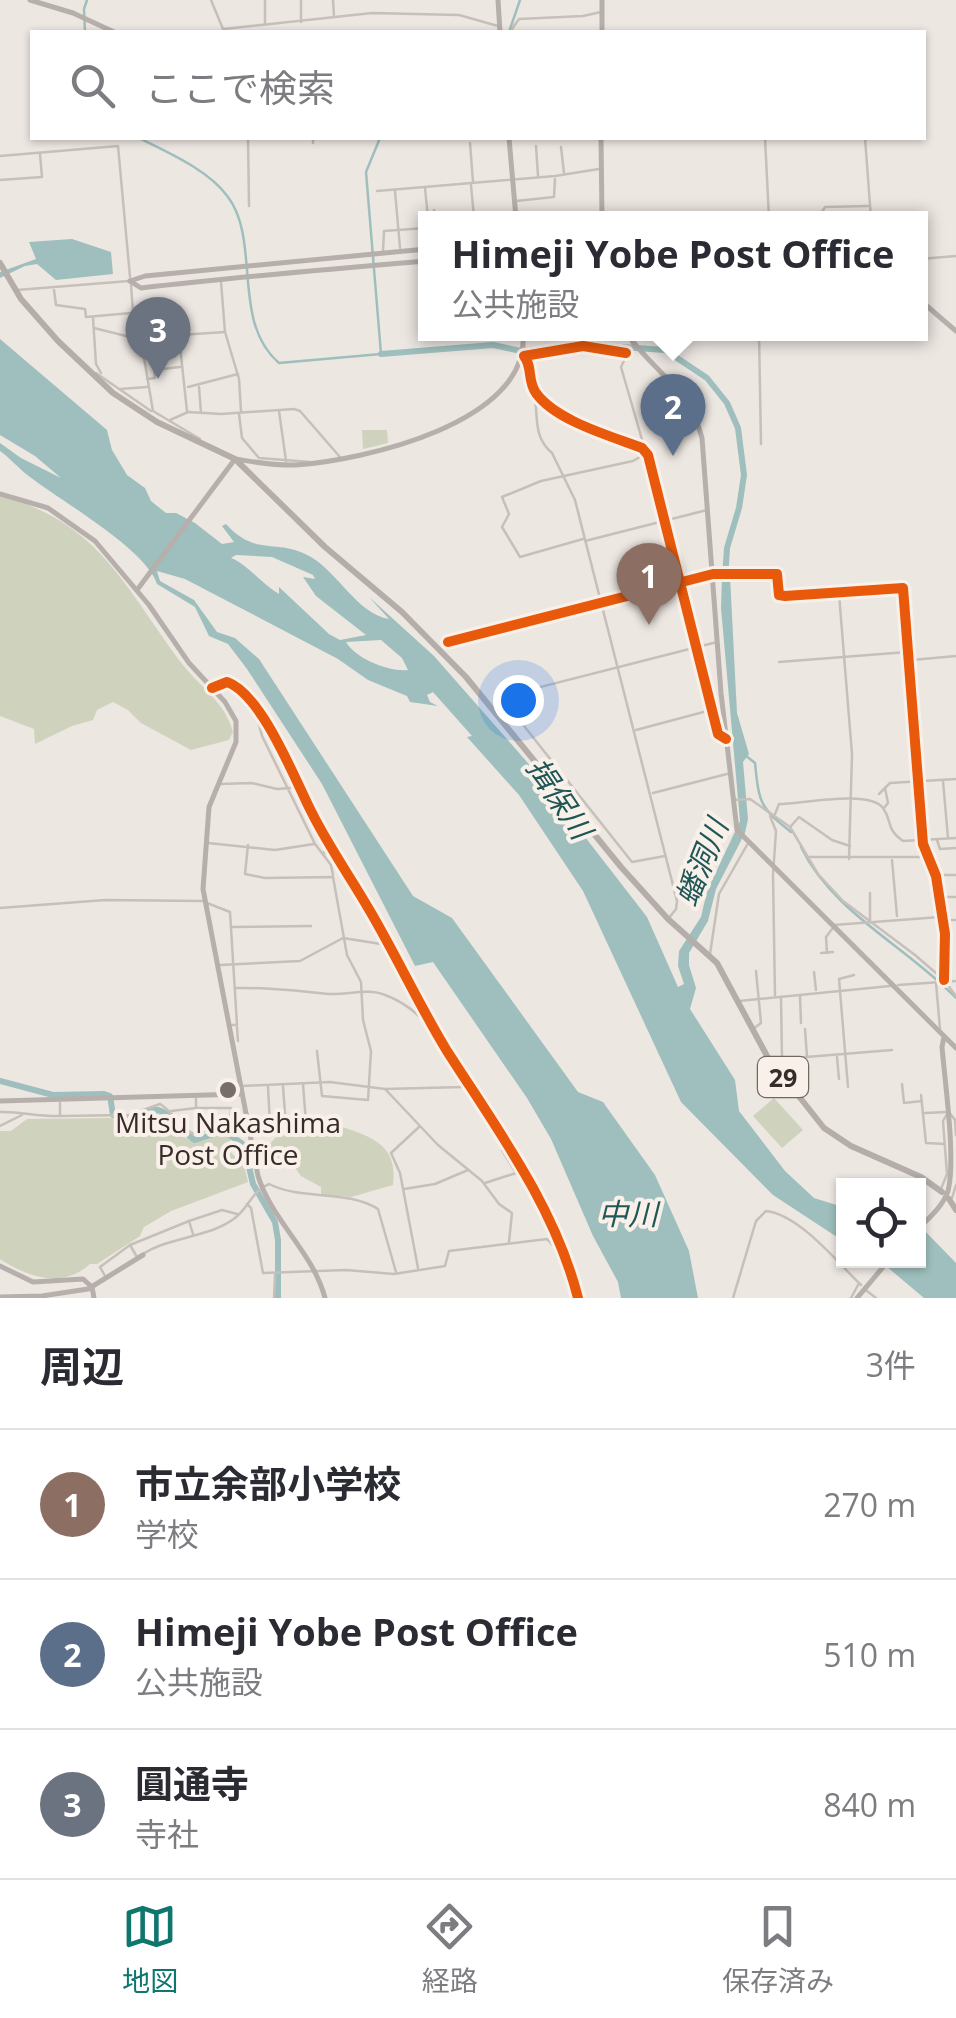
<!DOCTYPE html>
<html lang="ja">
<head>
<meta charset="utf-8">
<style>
  :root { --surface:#fff; --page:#f7f7f7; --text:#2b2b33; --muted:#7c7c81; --line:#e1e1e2; --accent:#0f766e }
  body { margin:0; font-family:"Open Sans","Noto Sans JP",sans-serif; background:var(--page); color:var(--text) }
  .controls { position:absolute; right:30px; bottom:30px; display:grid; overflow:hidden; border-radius:0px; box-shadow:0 2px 8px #0004 }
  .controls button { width:90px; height:90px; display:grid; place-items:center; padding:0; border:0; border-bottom:2px solid var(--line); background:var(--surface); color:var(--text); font:50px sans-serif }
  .you { position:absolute; left:518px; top:700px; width:35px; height:35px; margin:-25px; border:8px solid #fff; border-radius:50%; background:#1a73e8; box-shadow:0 0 0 15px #1a73e833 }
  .badge { display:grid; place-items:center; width:65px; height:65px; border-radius:50%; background:var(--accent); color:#fff; font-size:32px; font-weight:700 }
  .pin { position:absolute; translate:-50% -82px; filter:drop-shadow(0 2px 5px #0008) }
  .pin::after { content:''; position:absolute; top:52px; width:35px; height:30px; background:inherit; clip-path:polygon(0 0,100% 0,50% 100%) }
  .popup { position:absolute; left:418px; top:211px; width:510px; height:130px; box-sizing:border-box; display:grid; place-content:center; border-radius:0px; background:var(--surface); filter:drop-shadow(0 2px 8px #0005); font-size:32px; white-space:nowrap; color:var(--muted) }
  .popup b { font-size:38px; color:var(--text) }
  .popup::after { content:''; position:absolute; left:50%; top:100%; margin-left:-20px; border:20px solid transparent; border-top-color:var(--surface) }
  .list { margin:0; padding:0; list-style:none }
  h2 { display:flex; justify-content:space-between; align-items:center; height:130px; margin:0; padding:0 40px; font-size:42px }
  h2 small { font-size:32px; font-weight:400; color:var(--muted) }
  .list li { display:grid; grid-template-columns:65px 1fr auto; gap:30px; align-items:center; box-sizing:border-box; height:150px; padding:0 40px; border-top:2px solid var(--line) }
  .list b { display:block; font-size:38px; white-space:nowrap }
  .list p { margin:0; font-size:32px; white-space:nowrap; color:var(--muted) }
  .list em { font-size:32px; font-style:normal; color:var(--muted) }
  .icon { flex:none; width:55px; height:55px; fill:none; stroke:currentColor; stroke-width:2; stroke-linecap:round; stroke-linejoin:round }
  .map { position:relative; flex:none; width:956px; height:1298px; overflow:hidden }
  .search { position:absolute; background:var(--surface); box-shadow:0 2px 8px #0004; left:30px; right:30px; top:30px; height:110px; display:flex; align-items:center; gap:25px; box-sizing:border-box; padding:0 35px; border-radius:0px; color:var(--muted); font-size:38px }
  .sheet { height:580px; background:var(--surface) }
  nav { display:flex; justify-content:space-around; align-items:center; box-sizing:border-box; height:140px; border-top:2px solid var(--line); background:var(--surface); font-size:28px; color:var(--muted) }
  nav a { display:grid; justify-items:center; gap:5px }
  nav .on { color:var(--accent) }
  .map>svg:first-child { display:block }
</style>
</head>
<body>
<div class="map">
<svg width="956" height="1298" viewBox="0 0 956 1298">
  <rect width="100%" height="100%" fill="#ede7e2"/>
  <!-- green -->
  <g fill="#cfd2bc">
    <polygon points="362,430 387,430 388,443 363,449"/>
    <path d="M 0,496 C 101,522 125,589 183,665 C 201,688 225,702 233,732 L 229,740 L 191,750 L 141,723 L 128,710 L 113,702 L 97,710 L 93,720 L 72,726 L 35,744 L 34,729 L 0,716 Z"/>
    <polygon points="774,1098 803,1130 782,1148 753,1116"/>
    <path d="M 155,1112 C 174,1118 176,1138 194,1141 C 209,1143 218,1130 234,1137 L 225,1147 L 244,1165 L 248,1182 L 171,1211 L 144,1227 L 140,1236 L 97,1264 L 90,1264 C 63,1289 27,1277 0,1259 L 0,1131 L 11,1131 L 27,1119 L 111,1118 L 126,1122 L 141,1121 Z"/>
    <path d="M 339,1126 C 373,1137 398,1145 393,1185 L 351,1197 L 321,1195 L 321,1187 L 301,1176 L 284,1153 L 273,1162 L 267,1151 C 275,1124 315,1126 339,1126 Z"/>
  </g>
  <!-- water -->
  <g fill="#9ebfbd" fill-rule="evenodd">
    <polygon points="72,239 111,252 113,274 56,280 37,264 25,266 0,278 0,272 36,259 29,242"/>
    <path d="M 0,339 L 107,430 L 112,450 L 127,475 L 145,488 L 151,501 L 166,513 L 176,513 L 195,523 L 222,544 L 234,542 L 222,526 L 226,524 C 257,558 276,537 311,557 C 338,573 358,614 389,619 L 369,597 L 434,656 L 527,762 L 647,917 L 678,987 L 684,984 L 678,966 L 679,951 L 701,917 L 707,891 L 740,821 L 721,608 L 722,576 L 730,576 L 737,713 L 749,754 L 743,762 L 748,819 L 745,833 L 716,889 L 708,921 L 689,953 L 689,965 L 696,988 L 690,1009 L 735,1080 L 739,1111 L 785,1171 L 814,1198 L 843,1207 L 843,1241 L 773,1195 L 681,1102 L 583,891 L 519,795 L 467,737 L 472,736 L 433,692 L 427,695 L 430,702 L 438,706 L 410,702 L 407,696 L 368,680 L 338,659 L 185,579 L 157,571 L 160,581 L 194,600 L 217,632 L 235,638 L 259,659 L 413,896 L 452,918 L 578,1092 L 603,1102 L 655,1175 L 689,1251 L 698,1298 L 621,1298 L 618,1282 L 593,1236 L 551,1139 L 527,1098 L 433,962 L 415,966 L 322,784 L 247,669 L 228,644 L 209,636 L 195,607 L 157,584 C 146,549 61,501 30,477 C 19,469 11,459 0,451 L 0,443 L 21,458 L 61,478 L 35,456 L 0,435 ZM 236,555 L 272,557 L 313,575 L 315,579 L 303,577 L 316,596 L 366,635 L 340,640 L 329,634 L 279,587 L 279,594 C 262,584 247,564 231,558 ZM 381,640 L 402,658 L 408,670 C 389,672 356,659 346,642 Z"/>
    <polygon points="919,1225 956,1263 956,1298 924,1298 880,1261 918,1260"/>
  </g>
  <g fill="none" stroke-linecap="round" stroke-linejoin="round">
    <!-- stream -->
    <g stroke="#9ebfbd" stroke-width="2.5">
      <polyline points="85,32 84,9 87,0"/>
      <polyline points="509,32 520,0"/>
      <path d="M 139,138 C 167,152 209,170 228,197 C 261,241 231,322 279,363 L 381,354 L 366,172 L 380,138"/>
      <path d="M 745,755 L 755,763 C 759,803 760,808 791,832"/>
      <path d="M 801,847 C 833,913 906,946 956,998"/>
    </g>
    <!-- river -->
    <g stroke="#9ebfbd" stroke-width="6">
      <polyline points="381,354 493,345 521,351 577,344 665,350 707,378 727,403 738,428 744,475 739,508 727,548 725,578"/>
      <path d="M 0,1081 L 53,1095 L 104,1094 L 110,1096 L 113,1115 C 132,1126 141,1107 158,1110 C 170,1112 182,1133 195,1140 L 224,1131 L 244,1145 L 253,1184 L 275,1222 L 278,1240 L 278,1298"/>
    </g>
    <!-- street -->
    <g stroke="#c6bfba" stroke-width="2.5">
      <polyline points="211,0 223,29 372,13 459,15 498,26"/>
      <polyline points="265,0 265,23"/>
      <polyline points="301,0 301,22"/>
      <polyline points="333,0 334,17"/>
      <polyline points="510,32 519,19 583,16 601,12"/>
      <polyline points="248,138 249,206"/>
      <polyline points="313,138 313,143"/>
      <polyline points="765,138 769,218"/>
      <polyline points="865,138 871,218"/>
      <polyline points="470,143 473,182"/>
      <polyline points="536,146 538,176"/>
      <polyline points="561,147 564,173"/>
      <polyline points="0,156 118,146 130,277"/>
      <polyline points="0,180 42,177 40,154"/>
      <polyline points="471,185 474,218"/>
      <polyline points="425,188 428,218"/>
      <polyline points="377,191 555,176 599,169"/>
      <polyline points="395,191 400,248"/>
      <polyline points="516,201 554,197 555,179"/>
      <polyline points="434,210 435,218"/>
      <polyline points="819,217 825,207 868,206"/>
      <polyline points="383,251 384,231 426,228"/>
      <polyline points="920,259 956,256"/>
      <polyline points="221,282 225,332 239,379 241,411"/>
      <polyline points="131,285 135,338 225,332"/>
      <polyline points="17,290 129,281"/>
      <polyline points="54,290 56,305 85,309 86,317 131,313"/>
      <polyline points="93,318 96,364 101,373"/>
      <polyline points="94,328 134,338"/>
      <polyline points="567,334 568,346"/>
      <polyline points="637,334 621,367 645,450"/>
      <polyline points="759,334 761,444"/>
      <polyline points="179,337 187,411"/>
      <polyline points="141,340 153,411 200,439"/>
      <path d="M 626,353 L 583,346 L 524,356 C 533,367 527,381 536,393 C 556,421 611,436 642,448 L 648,455 L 718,734 L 726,739"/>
      <polyline points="96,373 151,411"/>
      <polyline points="147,379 155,378 154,370 180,367"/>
      <polyline points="188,387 238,374"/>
      <polyline points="199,387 201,413"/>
      <polyline points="120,389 147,387"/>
      <path d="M 534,393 C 539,416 532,436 552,453 L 575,500 L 677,901 L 676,909 L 669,918"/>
      <polyline points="279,411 286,461"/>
      <polyline points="239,414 242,438 259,458 310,462"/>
      <polyline points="170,420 188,412 221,414 294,409 300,411 340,457"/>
      <polyline points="583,539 520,557 502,527 509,514 502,497 541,481 633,461 647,453"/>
      <polyline points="585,541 707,510"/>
      <polyline points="839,594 852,754 849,859"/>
      <polyline points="448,642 713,574 777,574 779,595 785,596 903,588 923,844 936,876 945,934 944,980"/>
      <polyline points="912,660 956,656"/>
      <polyline points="779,662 907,652"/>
      <path d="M 213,687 L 227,682 C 262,694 295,780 312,813 C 329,847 351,878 370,911 C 397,957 419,1005 447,1051 C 497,1129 555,1207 578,1298"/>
      <polyline points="256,712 262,736 315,844 331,865 333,875"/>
      <polyline points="636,730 711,710"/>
      <polyline points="943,781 948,838"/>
      <polyline points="220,784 252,783 277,789 290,788"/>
      <polyline points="653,793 727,774"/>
      <polyline points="879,794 890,783 956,779"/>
      <polyline points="734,800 750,799 790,827 818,874 843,901 915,955 944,980 956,996"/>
      <polyline points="884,808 888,803 885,788"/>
      <path d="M 775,814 L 779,804 C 800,804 870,789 883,808 C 893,822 885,828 903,841 L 956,838"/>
      <polyline points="770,816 776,831 773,875 775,995"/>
      <polyline points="791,826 799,817 832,840 850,846"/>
      <polyline points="937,840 940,849 956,848"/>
      <polyline points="208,843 275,850 314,844"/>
      <polyline points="248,845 245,874 265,878 333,877 347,955 361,982 363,1020 371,1051 368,1100 322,1096 317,1051"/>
      <polyline points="324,852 338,861"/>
      <polyline points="665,856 632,862 501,697 717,642"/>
      <polyline points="809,857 926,857"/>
      <polyline points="892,860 897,916"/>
      <polyline points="938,875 956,875"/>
      <polyline points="870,893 870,920"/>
      <polyline points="940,897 956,897"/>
      <polyline points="207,903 230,912 237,1025 229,1025"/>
      <polyline points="0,908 105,900 203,901"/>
      <polyline points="944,920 956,920"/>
      <polyline points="834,925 940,917"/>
      <polyline points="232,927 311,926"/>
      <polyline points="821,953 833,952"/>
      <polyline points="827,953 826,937 832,929"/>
      <polyline points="710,954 719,894 747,845"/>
      <polyline points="220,965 300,961 343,938 381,944 407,986"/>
      <polyline points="814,972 816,990"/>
      <polyline points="936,983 940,1029"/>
      <polyline points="898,985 956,981"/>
      <path d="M 235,988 C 267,987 297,991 329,994 C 347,995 368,988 385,995 C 404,1002 415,1012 430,1026"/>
      <polyline points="800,996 801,1023"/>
      <polyline points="739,1001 890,986"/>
      <polyline points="237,1027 238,1041"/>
      <polyline points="753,1029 761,1023 756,971"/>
      <polyline points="805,1029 807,1057"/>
      <polyline points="837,1057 839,1079"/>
      <polyline points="782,1059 892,1050"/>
      <polyline points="779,1069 782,1059 781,997"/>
      <polyline points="902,1084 904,1103 922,1101"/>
      <polyline points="242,1086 330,1082 385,1089 463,1087"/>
      <polyline points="283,1086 286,1128"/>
      <polyline points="268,1087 270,1125 290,1130 306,1123 303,1084"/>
      <polyline points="848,1087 839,979 854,975"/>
      <polyline points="386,1090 438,1145 482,1181 499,1204 512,1213 509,1242"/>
      <polyline points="921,1095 926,1143 945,1144"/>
      <polyline points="171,1111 196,1108 196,1097"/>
      <path d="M 0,1112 C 20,1111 38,1117 60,1116 L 60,1103"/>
      <polyline points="949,1112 955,1120 956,1135"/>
      <polyline points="925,1113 947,1112"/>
      <path d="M 60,1116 L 129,1115 L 160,1104 C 174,1112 179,1128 194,1134 L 217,1128 L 230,1128 L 231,1108 L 196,1108"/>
      <polyline points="0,1126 22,1115"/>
      <polyline points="502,1150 516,1173 531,1187"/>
      <polyline points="485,1183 516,1173"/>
      <polyline points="404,1189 435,1184 468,1170"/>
      <polyline points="941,1189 947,1174 943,1121 947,1114"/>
      <polyline points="952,1198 956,1185"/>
      <polyline points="247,1204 251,1208 263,1273 346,1270 394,1274 445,1266 449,1251 547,1239 566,1260"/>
      <polyline points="189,1221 222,1210 237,1214"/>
      <polyline points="130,1245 189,1221 193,1234"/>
      <path d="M 143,1254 C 171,1236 209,1238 235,1218 C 249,1207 252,1191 269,1184 C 303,1201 346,1189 378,1209 L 396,1272"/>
      <polyline points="418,1268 400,1173 391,1153 419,1127"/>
      <polyline points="105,1276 100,1267 130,1245 137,1257"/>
      <polyline points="867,1291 876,1298"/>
      <polyline points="274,1298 275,1275"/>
      <path d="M 733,1298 L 756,1221 L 766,1211 C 800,1215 837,1262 861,1285"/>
      <polyline points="851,1298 858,1285"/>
    </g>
    <!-- secondary -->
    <g stroke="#b6afab" stroke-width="5">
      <polyline points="30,0 73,13 114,32"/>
      <polyline points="498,0 500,32"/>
      <polyline points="602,32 602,0"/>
      <polyline points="509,138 516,218"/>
      <polyline points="601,138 602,218"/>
      <polyline points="782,218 823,218"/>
      <path d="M 130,281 L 141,288 C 236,277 330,269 426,261"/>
      <polyline points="130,281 145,276 426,249"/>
      <polyline points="920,300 956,331"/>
      <path d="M 627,334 C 654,372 689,388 702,438 L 721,693 L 737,830 L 956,1048"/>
      <path d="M 0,494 L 48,508 L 95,541 L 149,605 L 189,663 L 225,702 L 236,721 L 236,742 L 209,807 L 203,889 L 258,1176 C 272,1221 313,1252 325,1298"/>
      <path d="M 137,590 L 235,459 C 255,462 276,466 296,465 C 364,460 530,423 523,334"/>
      <polyline points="0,1101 242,1094"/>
      <path d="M 918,1229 C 929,1218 943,1206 948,1191 C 956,1159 945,1083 942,1047 L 944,1037"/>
      <polyline points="0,1266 33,1282 83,1279 92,1287 94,1298"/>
      <polyline points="0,1297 42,1296 88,1289 143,1255"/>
      <polyline points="857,1298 889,1260"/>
    </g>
    <!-- primary -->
    <g stroke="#b5ada9" stroke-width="6">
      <polyline points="0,263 21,299 58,341 113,393 157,422 235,459 325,547 402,612 466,677 621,867 668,919 717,963 767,1056 824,1128 851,1146 921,1177 942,1192"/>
      <polyline points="949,1199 956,1210"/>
    </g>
    <!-- cycleway casing -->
    <g stroke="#f9f1e9" stroke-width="16">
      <g id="cycleway">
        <path d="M 626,353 L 583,346 L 524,356 C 533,367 527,381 536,393 C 556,421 611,436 642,448 L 648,455 L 718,734 L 726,739"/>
        <polyline points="448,642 713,574 777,574 779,595 785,596 903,588 923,844 936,876 945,934 944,980"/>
        <path d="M 212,688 L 227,682 C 262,694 295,780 312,813 C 329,847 351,878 370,911 C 397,957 419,1005 447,1051 C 497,1129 555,1207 578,1298"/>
      </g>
    </g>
    <!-- cycleway -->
    <use href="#cycleway" stroke="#e8590c" stroke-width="10"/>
  </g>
  <!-- markers -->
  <circle fill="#776d6a" stroke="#f9f1e9" stroke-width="4" cx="228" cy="1090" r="10"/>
  <g text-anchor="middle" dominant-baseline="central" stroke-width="8" stroke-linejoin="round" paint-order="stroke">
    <!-- shield labels -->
    <rect fill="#f9f1e9" stroke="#716763" stroke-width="2.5" x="758" y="1057" width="50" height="40" rx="8"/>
    <g font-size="25" font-weight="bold" fill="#372c29">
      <text x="783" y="1077">29</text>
    </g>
    <!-- poi labels -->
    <g font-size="28" fill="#372c29" stroke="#f9f1e9">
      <text x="228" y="1122">Mitsu Nakashima<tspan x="228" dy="32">Post Office</tspan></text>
    </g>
    <!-- water labels -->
    <g font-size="30" font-style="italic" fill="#1f5757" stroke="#f9f1e9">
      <text transform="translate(560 798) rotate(56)">揖保川</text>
      <text transform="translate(701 862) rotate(-68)">蟠洞川</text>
      <text x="628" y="1213">中川</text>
    </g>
  </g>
</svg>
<div class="controls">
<button><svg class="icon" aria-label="locate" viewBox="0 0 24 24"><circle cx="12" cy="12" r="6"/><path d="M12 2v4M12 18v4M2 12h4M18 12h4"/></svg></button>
</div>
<div class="you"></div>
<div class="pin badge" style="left:649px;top:625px;background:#8d6e63">1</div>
<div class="pin badge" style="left:673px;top:456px;background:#5c6f8a">2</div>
<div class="popup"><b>Himeji Yobe Post Office</b>公共施設</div>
<div class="pin badge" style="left:158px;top:379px;background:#6b7280">3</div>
<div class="search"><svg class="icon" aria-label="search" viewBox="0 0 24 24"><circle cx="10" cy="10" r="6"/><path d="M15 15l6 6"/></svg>ここで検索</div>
</div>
<section class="sheet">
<h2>周辺<small>3件</small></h2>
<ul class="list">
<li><span class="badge" style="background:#8d6e63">1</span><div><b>市立余部小学校</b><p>学校</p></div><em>270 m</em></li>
<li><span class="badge" style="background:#5c6f8a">2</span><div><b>Himeji Yobe Post Office</b><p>公共施設</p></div><em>510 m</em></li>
<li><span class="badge" style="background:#6b7280">3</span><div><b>圓通寺</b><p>寺社</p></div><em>840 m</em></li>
</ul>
</section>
<nav>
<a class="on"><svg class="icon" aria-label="map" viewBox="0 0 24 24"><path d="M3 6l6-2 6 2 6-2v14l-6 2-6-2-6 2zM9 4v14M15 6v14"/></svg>地図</a>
<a><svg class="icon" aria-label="directions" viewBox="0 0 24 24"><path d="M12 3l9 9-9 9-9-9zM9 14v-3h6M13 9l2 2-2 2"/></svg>経路</a>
<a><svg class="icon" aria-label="saved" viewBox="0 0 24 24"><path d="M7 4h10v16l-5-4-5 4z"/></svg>保存済み</a>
</nav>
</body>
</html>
